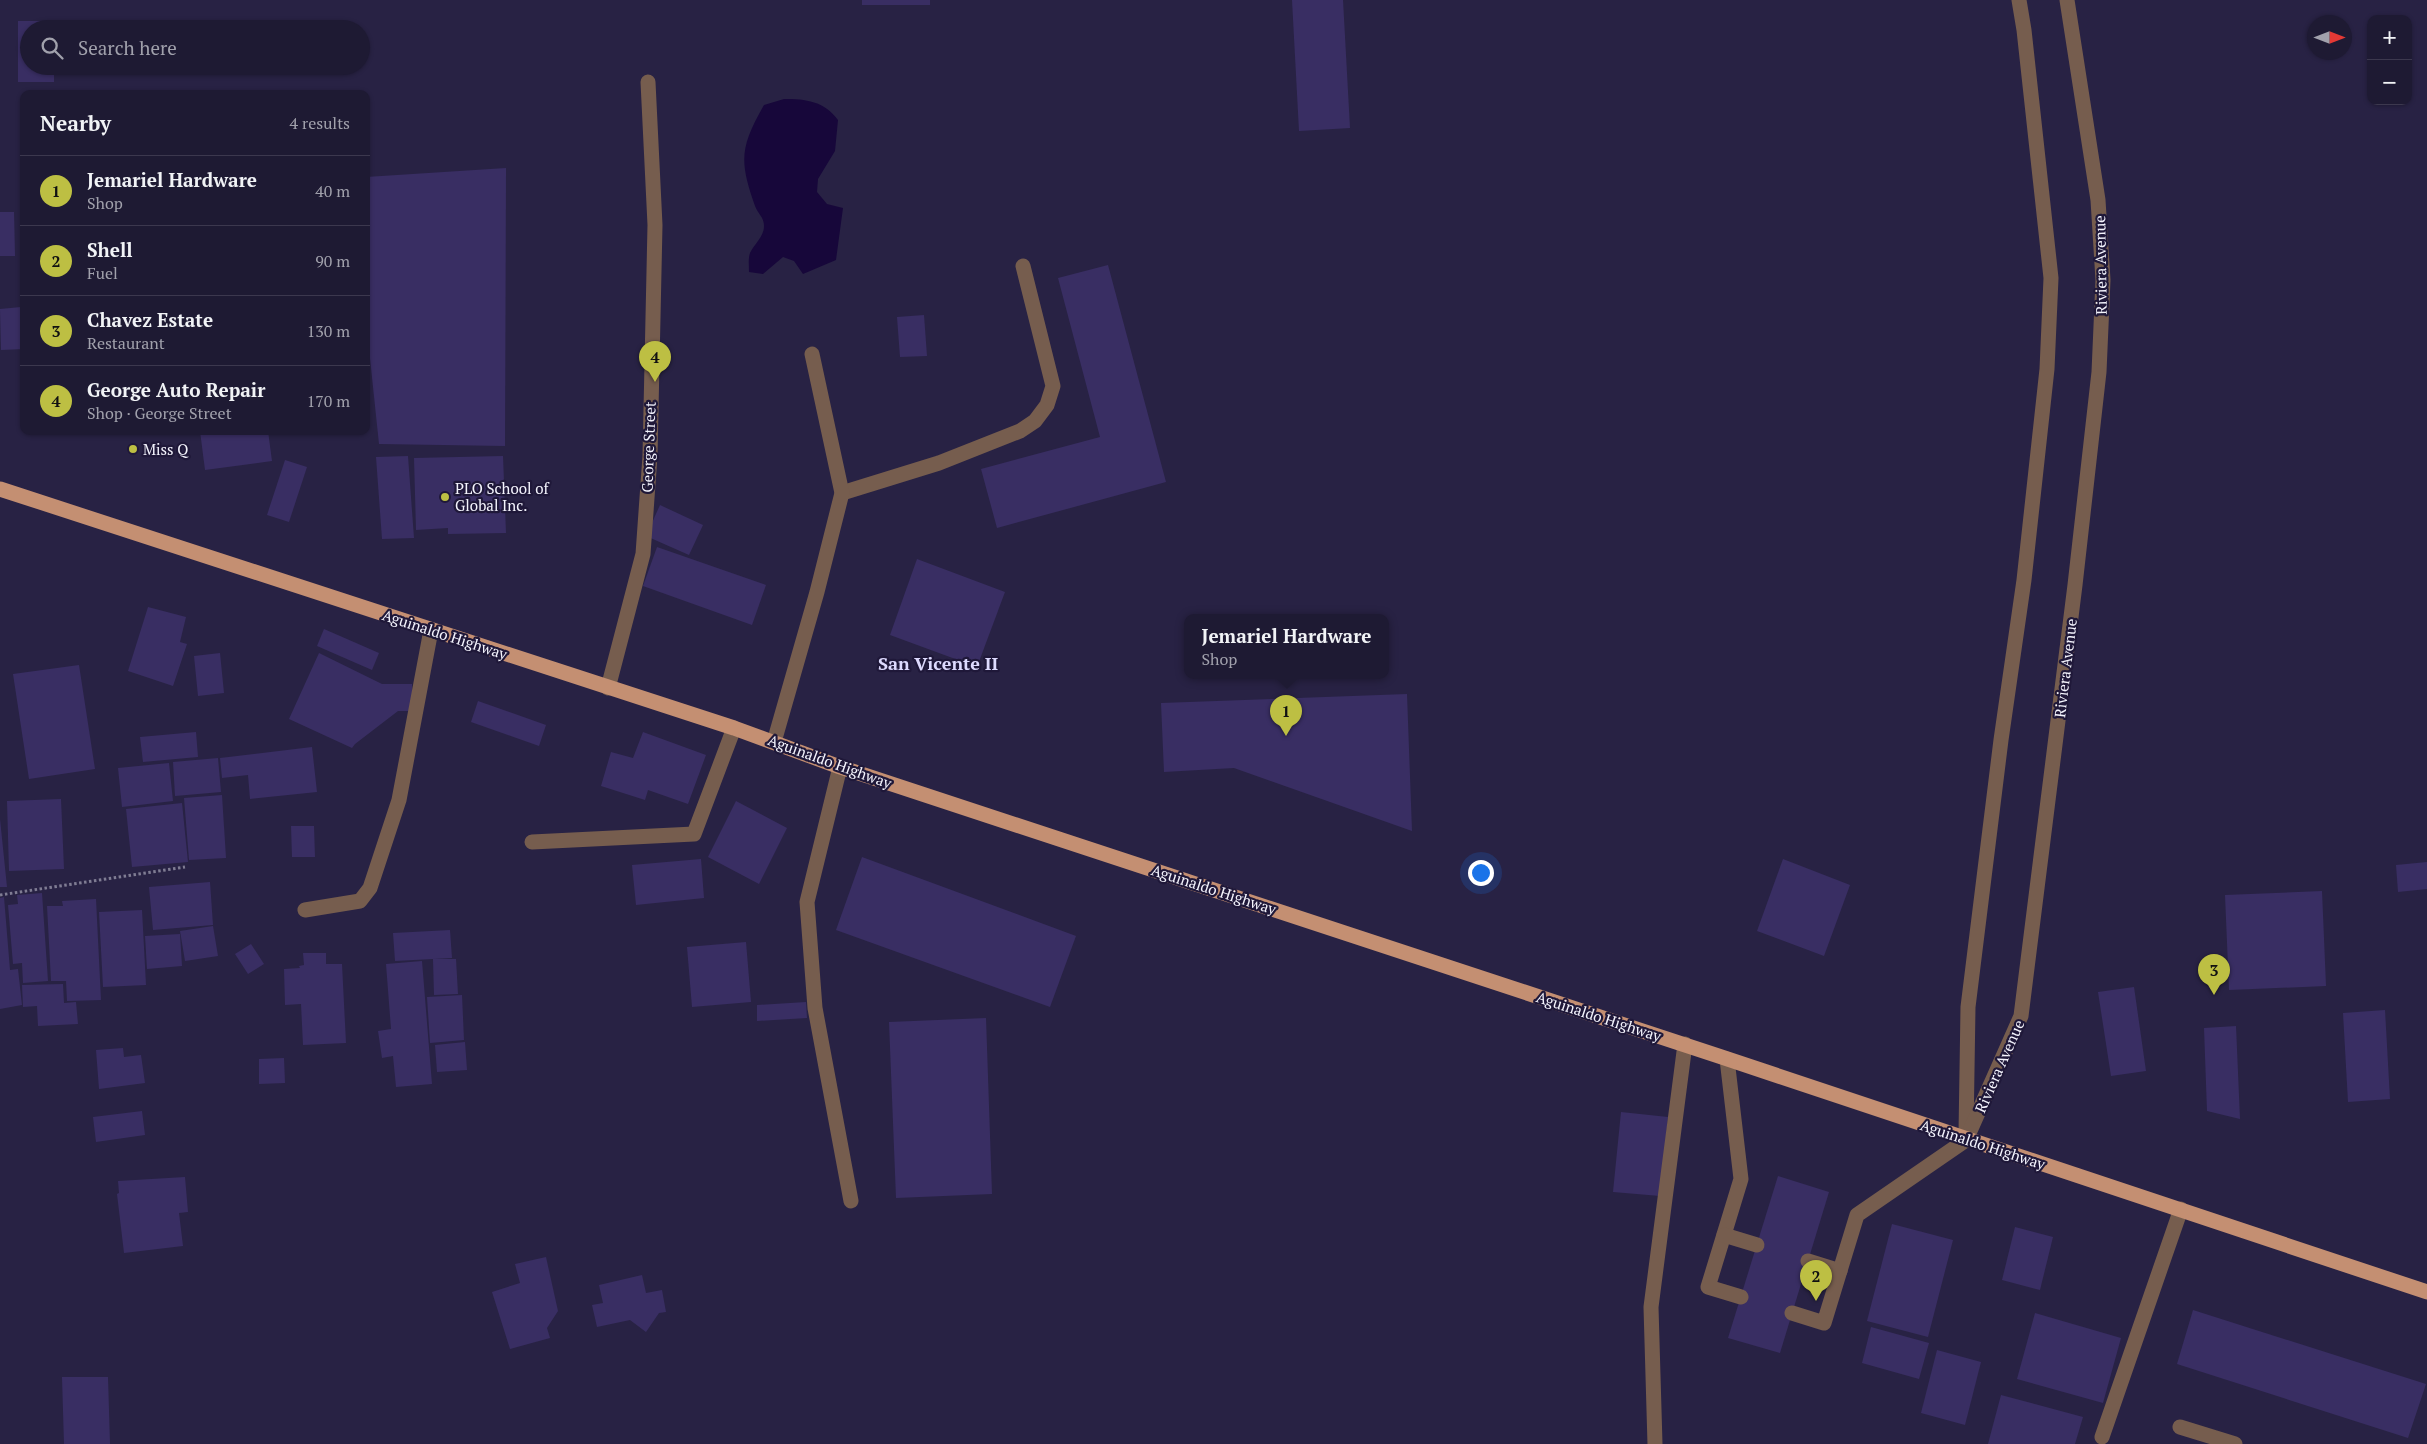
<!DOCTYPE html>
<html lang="en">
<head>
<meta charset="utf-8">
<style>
  :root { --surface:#1e1a33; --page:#2b273f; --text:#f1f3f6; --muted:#a1a1ac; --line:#3c384e; --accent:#bdbf43 }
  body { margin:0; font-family:"PT Serif",serif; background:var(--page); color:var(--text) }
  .controls { position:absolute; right:15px; top:15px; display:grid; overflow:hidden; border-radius:10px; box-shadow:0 1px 4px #0004 }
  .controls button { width:45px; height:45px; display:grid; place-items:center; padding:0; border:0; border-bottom:1px solid var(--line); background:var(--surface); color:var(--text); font:25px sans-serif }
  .compass { position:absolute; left:2307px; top:15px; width:45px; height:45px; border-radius:50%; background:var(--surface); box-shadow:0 1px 4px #0004; rotate:90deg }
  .you { position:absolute; left:1480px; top:872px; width:18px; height:18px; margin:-12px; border:4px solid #fff; border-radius:50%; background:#1a73e8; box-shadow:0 0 0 8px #1a73e833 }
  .badge { display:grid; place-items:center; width:32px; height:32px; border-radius:50%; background:var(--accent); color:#111; font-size:16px; font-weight:700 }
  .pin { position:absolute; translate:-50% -41px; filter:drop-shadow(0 1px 2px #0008) }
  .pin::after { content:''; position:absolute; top:26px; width:18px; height:15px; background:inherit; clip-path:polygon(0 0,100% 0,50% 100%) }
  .popup { position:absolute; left:1184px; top:614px; width:205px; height:65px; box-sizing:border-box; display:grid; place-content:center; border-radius:10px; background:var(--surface); filter:drop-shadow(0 1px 4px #0005); font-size:16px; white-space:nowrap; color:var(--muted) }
  .popup b { font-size:19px; color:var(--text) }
  .popup::after { content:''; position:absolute; left:50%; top:100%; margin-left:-10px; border:10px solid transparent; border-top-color:var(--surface) }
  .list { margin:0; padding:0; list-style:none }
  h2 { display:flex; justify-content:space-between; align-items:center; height:65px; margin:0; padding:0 20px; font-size:21px }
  h2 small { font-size:16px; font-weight:400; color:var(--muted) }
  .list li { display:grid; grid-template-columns:32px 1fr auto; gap:15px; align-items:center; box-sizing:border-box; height:70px; padding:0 20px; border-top:1px solid var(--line) }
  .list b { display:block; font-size:19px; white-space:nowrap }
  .list p { margin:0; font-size:16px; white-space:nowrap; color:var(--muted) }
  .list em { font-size:16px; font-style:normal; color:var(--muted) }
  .icon { flex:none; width:28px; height:28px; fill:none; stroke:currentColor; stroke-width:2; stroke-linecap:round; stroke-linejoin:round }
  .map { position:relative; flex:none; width:2427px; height:1444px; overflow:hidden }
  .search { position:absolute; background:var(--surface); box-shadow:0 1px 4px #0004; left:20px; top:20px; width:350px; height:55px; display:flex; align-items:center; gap:12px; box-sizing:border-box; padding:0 18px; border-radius:28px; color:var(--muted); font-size:19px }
  .panel { position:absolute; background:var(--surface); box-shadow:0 1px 4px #0004; left:20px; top:90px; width:350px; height:345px; border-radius:10px }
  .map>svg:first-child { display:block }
</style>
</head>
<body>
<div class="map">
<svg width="2427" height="1444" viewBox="0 0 2427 1444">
  <rect width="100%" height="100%" fill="#282244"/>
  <!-- water -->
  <path fill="#17073a" d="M 784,99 C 806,99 824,101 838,120 L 835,151 L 818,179 L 817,192 L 827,204 L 843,208 L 836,260 L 803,274 L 794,261 L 783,257 L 763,274 L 749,272 C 749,266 748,259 750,253 C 754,244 764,237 764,226 C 764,217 758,214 755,206 C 739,161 740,147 764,105 Z"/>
  <!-- building -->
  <g fill="#392e63">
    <rect x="862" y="0" width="68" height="5"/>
    <polygon points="1292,0 1343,0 1350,128 1299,131"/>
    <polygon points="18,21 54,21 54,29 29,29 29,66 54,66 54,82 18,82"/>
    <polygon points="506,168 505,446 379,444 366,320 366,177"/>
    <polygon points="0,212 14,212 15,256 0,256"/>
    <polygon points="1108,265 1166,482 997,528 981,469 1100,437 1058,278"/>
    <polygon points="21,307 24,349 1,350 0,309"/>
    <polygon points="924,315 927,356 900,357 897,317"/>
    <polygon points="200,431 268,431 272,461 205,470"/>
    <polygon points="408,456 414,538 382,539 376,457"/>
    <polygon points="503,456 506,533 448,534 448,528 416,530 414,458"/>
    <polygon points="285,460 307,467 289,522 267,515"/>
    <polygon points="660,505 703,525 689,555 646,536"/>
    <polygon points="657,547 766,585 752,625 643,586"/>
    <polygon points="917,559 1005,592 977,667 890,635"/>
    <polygon points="148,607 186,617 180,642 187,644 173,686 128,671"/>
    <polygon points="324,629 379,653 372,670 317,646"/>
    <polygon points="220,653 224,693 198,696 194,656"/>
    <polygon points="319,653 382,684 412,684 412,711 398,711 355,744 352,748 289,719"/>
    <polygon points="79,665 95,769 29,779 13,674"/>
    <polygon points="1407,694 1412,831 1234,768 1164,772 1161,703"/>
    <polygon points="478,701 546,725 539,746 471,722"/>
    <polygon points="196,732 198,757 143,762 140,737"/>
    <polygon points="643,732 706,755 688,804 648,790 645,800 601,786 611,752 633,758"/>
    <polygon points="312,747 317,792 250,799 248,775 222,778 220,758"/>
    <polygon points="218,758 221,792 175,796 173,762"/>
    <polygon points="169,763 173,801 122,807 118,768"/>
    <polygon points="222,795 226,858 189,860 184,798"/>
    <polygon points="61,799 64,869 9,871 7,801"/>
    <polygon points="736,801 787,828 759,884 708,857"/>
    <polygon points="182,803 188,862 132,867 126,809"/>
    <polygon points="0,819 7,887 0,887"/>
    <polygon points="291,826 314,826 315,857 292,857"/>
    <polygon points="862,857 1076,936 1050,1007 836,930"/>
    <polygon points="701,859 704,898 636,905 632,865"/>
    <polygon points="1783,859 1850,885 1824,956 1757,931"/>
    <polygon points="2427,862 2427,889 2398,892 2396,865"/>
    <polygon points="210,882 213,925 153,930 149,887"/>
    <polygon points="2322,891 2326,986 2229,990 2225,895"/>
    <polygon points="42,893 48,981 23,983 22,963 13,964 8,905 18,904 17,895"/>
    <polygon points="4,897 10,970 18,969 22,1005 0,1009 0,898"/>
    <polygon points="96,899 101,1000 67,1001 66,981 51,981 47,906 63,906 62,901"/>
    <polygon points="142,910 146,985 103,987 99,912"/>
    <polygon points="213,926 218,956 185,961 180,931"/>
    <polygon points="450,930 452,958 395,961 393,933"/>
    <polygon points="180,934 182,966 147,969 145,936"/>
    <polygon points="746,942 751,1002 692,1007 687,947"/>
    <polygon points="251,944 264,964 248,974 235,954"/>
    <polygon points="303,953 326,953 326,964 342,964 346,1043 303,1045 301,1004 285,1005 284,969 300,968 299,966 304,965"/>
    <polygon points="433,959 456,959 458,994 434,995"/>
    <polygon points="422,961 432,1084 396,1087 393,1056 382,1058 378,1031 391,1029 386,964"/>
    <polygon points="63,984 64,1003 76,1002 78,1024 38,1026 37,1006 23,1007 22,985"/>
    <polygon points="2134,987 2146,1071 2111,1076 2098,992"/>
    <polygon points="462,995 464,1040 430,1043 427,997"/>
    <polygon points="806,1002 807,1018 757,1021 757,1005"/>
    <polygon points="2385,1010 2390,1099 2348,1102 2343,1013"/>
    <polygon points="986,1018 992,1194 896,1198 889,1022"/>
    <polygon points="2236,1026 2240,1119 2207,1111 2204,1028"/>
    <polygon points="465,1042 467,1070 437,1072 435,1045"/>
    <polygon points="123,1048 124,1057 141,1055 145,1083 99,1089 96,1050"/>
    <polygon points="284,1058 285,1083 259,1084 259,1059"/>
    <polygon points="142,1111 145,1135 96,1142 93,1117"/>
    <polygon points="1621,1112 1668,1117 1660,1196 1613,1192"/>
    <polygon points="1778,1176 1829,1192 1780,1353 1728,1338"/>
    <polygon points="185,1177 188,1212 179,1213 183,1246 124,1253 117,1194 119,1193 118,1181"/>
    <polygon points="1892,1224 1953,1240 1928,1337 1867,1321"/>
    <polygon points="2015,1227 2053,1237 2040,1290 2002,1280"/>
    <polygon points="546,1257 558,1311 547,1328 550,1338 510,1349 492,1292 520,1283 515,1264"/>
    <polygon points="642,1275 646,1293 662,1290 666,1312 659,1313 646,1332 630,1320 597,1327 592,1305 603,1303 599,1285"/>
    <polygon points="2193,1310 2426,1384 2408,1438 2177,1364"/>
    <polygon points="2035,1313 2121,1338 2103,1403 2017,1379"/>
    <polygon points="1871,1327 1929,1343 1919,1379 1862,1363"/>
    <polygon points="1937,1350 1981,1362 1965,1425 1921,1413"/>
    <polygon points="62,1377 108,1377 110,1444 64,1444"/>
    <polygon points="2001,1395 2083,1417 2075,1444 1988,1444"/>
  </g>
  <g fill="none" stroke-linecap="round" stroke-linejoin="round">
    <!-- path -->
    <polyline stroke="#7f7c93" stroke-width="3" stroke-dasharray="2.5 2.5" stroke-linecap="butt" points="0,895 185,867"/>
    <!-- lane -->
    <g stroke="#765d4e" stroke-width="15">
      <polyline points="842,493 939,463 1020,431 1035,421 1047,405 1053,386 1023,266"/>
      <polyline points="774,742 817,592 842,493 812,354"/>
      <polyline points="840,767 807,902 815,1008 851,1201"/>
      <polyline points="532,842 694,834 734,728"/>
      <polyline points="305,910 360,901 370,888 399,800 431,630"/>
      <polyline points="1727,1059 1741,1179 1708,1287 1741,1297"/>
      <polyline points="1724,1235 1757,1245"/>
      <polyline points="1808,1261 1840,1271"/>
      <polyline points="1792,1313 1824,1323 1857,1215 1966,1140"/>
      <polyline points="2180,1427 2235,1444"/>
      <polyline points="2102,1437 2181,1209"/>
    </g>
    <!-- street -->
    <g stroke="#765d4e" stroke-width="15">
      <polyline points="608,688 643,554 650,456 655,225 648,82"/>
      <polyline points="1966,1133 1968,1007 2001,740 2024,580 2047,369 2051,278 2024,30 2019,0"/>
      <polyline points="1966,1140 2021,1016 2075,585 2099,372 2103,280 2098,200 2067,0"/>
      <polyline points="1655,1444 1651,1307 1685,1044"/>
    </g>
    <!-- primary -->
    <path stroke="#c48f72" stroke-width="15" d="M 0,489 L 734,728 L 840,767 C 1369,940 1899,1115 2427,1292"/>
  </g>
  <!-- markers -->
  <g fill="#bdbf43" stroke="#1f1839" stroke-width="2">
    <circle cx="133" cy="449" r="5"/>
    <circle cx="445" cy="497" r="5"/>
  </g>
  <g text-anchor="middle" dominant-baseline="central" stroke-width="4.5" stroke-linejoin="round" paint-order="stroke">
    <!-- street labels -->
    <g font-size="15" fill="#f4f4fd" stroke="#1f1839">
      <text transform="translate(2100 265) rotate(-91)">Riviera Avenue</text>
      <text transform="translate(648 447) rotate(-88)">George Street</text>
      <text transform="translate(445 634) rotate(18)">Aguinaldo Highway</text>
      <text transform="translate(2065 668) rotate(-83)">Riviera Avenue</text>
      <text transform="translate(830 761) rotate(20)">Aguinaldo Highway</text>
      <text transform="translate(1214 889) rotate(18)">Aguinaldo Highway</text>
      <text transform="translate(1599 1016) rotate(18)">Aguinaldo Highway</text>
      <text transform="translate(1999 1066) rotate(-66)">Riviera Avenue</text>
      <text transform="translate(1983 1144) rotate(18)">Aguinaldo Highway</text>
    </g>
    <!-- poi labels -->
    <g font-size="15" fill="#f4f4fd" stroke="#1f1839" text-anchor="start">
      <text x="143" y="449">Miss Q</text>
      <text x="455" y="488">PLO School of<tspan x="455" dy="17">Global Inc.</tspan></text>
    </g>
    <!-- quarter labels -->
    <g font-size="18" font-weight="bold" fill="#dddafe" stroke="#1f1839">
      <text x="938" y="663">San Vicente II</text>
    </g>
  </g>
</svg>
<div class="controls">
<button>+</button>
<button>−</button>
</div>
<svg class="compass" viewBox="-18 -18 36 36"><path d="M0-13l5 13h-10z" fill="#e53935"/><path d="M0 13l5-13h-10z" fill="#a1a1ac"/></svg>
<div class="you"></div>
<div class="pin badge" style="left:1286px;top:736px">1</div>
<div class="popup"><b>Jemariel Hardware</b>Shop</div>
<div class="pin badge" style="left:1816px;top:1301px">2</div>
<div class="pin badge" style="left:2214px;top:995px">3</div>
<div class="pin badge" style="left:655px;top:382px">4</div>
<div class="search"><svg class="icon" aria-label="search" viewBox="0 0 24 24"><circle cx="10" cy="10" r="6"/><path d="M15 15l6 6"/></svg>Search here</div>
<section class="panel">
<h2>Nearby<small>4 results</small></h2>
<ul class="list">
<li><span class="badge">1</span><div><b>Jemariel Hardware</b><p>Shop</p></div><em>40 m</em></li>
<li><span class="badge">2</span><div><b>Shell</b><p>Fuel</p></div><em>90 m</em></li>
<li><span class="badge">3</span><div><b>Chavez Estate</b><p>Restaurant</p></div><em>130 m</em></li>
<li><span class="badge">4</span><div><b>George Auto Repair</b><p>Shop · George Street</p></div><em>170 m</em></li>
</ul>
</section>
</div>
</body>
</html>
